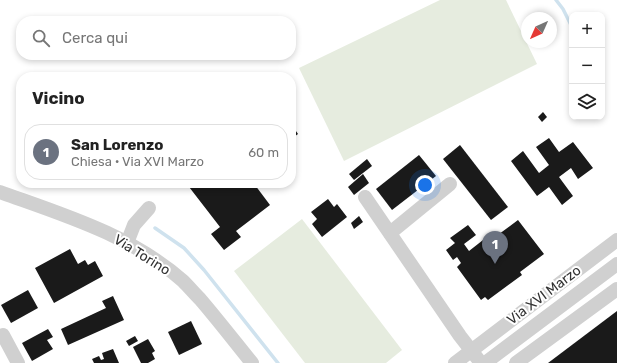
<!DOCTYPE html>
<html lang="it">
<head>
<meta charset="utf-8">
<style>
  :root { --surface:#fff; --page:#f6f6f6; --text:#222; --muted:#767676; --line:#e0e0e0; --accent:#e63946 }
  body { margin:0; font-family:Rubik,sans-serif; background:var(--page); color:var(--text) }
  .controls { position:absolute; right:12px; top:12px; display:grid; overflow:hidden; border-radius:8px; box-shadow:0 2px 6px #0003 }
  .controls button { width:36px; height:36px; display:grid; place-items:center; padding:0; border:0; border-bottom:1px solid var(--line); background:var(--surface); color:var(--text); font:20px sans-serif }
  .compass { position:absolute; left:521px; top:12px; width:36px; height:36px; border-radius:50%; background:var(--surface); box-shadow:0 2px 6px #0003; rotate:225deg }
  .you { position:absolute; left:425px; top:185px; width:14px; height:14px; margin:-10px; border:3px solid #fff; border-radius:50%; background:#1a73e8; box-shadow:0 0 0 6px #1a73e833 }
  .badge { display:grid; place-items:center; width:26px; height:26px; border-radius:50%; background:var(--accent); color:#fff; font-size:13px; font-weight:700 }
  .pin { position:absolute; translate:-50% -33px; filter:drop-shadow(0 1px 2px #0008) }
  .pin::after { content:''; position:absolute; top:21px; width:14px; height:12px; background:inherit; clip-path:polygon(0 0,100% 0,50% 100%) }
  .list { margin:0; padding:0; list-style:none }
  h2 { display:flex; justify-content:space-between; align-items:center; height:52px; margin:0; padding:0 16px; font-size:17px }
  h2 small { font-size:13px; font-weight:400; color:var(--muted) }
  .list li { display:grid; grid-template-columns:26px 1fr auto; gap:12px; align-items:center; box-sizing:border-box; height:56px; margin:0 8px 8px; padding:0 8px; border:1px solid var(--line); border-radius:16px }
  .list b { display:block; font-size:15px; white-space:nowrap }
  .list p { margin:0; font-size:13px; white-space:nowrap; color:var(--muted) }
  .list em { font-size:13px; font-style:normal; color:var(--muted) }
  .icon { flex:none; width:22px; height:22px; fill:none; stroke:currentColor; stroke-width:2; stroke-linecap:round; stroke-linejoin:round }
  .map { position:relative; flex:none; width:617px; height:363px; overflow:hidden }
  .search { position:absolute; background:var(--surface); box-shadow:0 2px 6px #0003; left:16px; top:16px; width:280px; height:44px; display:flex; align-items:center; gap:10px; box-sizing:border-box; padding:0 14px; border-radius:16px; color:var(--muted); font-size:15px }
  .panel { position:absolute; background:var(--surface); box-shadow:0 2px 6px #0003; left:16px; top:72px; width:280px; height:116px; border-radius:16px }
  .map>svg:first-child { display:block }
</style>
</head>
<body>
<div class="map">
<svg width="617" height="363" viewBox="0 0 617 363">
  <rect width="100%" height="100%" fill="#fff"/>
  <!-- green -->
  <g fill="#e6ecdf">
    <polygon points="440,0 506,0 537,64 344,161 299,68"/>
    <polygon points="302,219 402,350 386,363 305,363 234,271"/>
  </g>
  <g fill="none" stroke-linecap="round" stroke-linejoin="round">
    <!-- stream -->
    <g stroke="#cfe2ee" stroke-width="3.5">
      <polyline points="556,0 563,9 572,27"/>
      <polyline points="155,228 184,248 204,270 278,363"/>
    </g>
  </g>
  <!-- building -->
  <g fill="#1a1a1a">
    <polygon points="543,112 547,117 542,122 538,117"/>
    <polygon points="291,124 298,134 291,139"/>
    <polygon points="549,138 559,152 573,142 593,168 578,179 571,168 559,177 573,196 562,205 549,187 537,196 511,161 523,151 539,173 549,165 536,147"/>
    <polygon points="460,145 508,207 491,220 443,159"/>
    <polygon points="419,155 436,176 392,210 376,189"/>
    <polygon points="367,159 372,166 354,180 349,174"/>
    <polygon points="363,174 369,183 354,195 348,187"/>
    <polygon points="186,183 258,183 255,185 270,205 236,231 241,237 224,250 211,234 220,227"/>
    <polygon points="328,199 334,207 337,204 347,217 322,237 312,224 317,219 311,212"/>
    <polygon points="359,216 363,222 354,229 351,223"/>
    <polygon points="518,220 544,254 520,272 522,275 488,300 485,297 481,300 457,267 461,263 457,257 453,260 446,250 455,243 450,238 468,225 476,235 464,244 469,251 492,233 495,237"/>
    <polygon points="70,249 78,264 85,260 88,265 95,261 103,276 54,303 35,268"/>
    <polygon points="28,290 38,308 11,323 1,305"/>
    <polygon points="113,296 124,320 68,345 61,329 106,308 102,301"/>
    <polygon points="617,311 617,363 548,363"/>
    <polygon points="191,321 202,344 179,355 168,332"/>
    <polygon points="48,329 53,337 47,340 53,349 32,361 22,343"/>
    <polygon points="135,336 138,341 129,346 126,341"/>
    <polygon points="148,339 155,351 152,353 155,359 148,363 141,363 133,347"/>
    <polygon points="113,349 119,363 94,363 92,359 99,356 101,360 104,359 102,353"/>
  </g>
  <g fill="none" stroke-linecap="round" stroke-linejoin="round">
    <!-- minor -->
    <g stroke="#d0d0d0" stroke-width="14">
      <path d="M 0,192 C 64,215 131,235 183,281 C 189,287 194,293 200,299 C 218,320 235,342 252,363"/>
      <polyline points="365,197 460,336 481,363"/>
      <polyline points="390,233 450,184"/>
      <polyline points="127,243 134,225 149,208"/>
      <polyline points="3,335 18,363"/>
      <polyline points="455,363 617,240"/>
      <polyline points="485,363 617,264"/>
      <polyline points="516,363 617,289"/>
    </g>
  </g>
  <g text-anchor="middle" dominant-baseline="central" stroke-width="4" stroke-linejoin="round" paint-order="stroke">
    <!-- street labels -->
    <g font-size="14" fill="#333" stroke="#fff">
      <text transform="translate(142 255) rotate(32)">Via Torino</text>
      <text transform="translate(544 295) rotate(-37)">Via XVI Marzo</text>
    </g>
  </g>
</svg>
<div class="controls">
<button>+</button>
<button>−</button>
<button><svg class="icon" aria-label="layers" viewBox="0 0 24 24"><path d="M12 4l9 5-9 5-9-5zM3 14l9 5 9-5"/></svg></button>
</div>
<svg class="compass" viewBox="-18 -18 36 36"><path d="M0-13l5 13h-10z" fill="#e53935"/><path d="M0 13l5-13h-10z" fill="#767676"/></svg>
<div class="you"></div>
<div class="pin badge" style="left:495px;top:264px;background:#6b7280">1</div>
<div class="search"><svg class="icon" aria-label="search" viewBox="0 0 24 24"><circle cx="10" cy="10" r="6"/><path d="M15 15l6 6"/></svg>Cerca qui</div>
<section class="panel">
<h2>Vicino<small></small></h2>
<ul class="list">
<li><span class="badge" style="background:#6b7280">1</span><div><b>San Lorenzo</b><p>Chiesa · Via XVI Marzo</p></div><em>60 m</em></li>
</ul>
</section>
</div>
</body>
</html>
